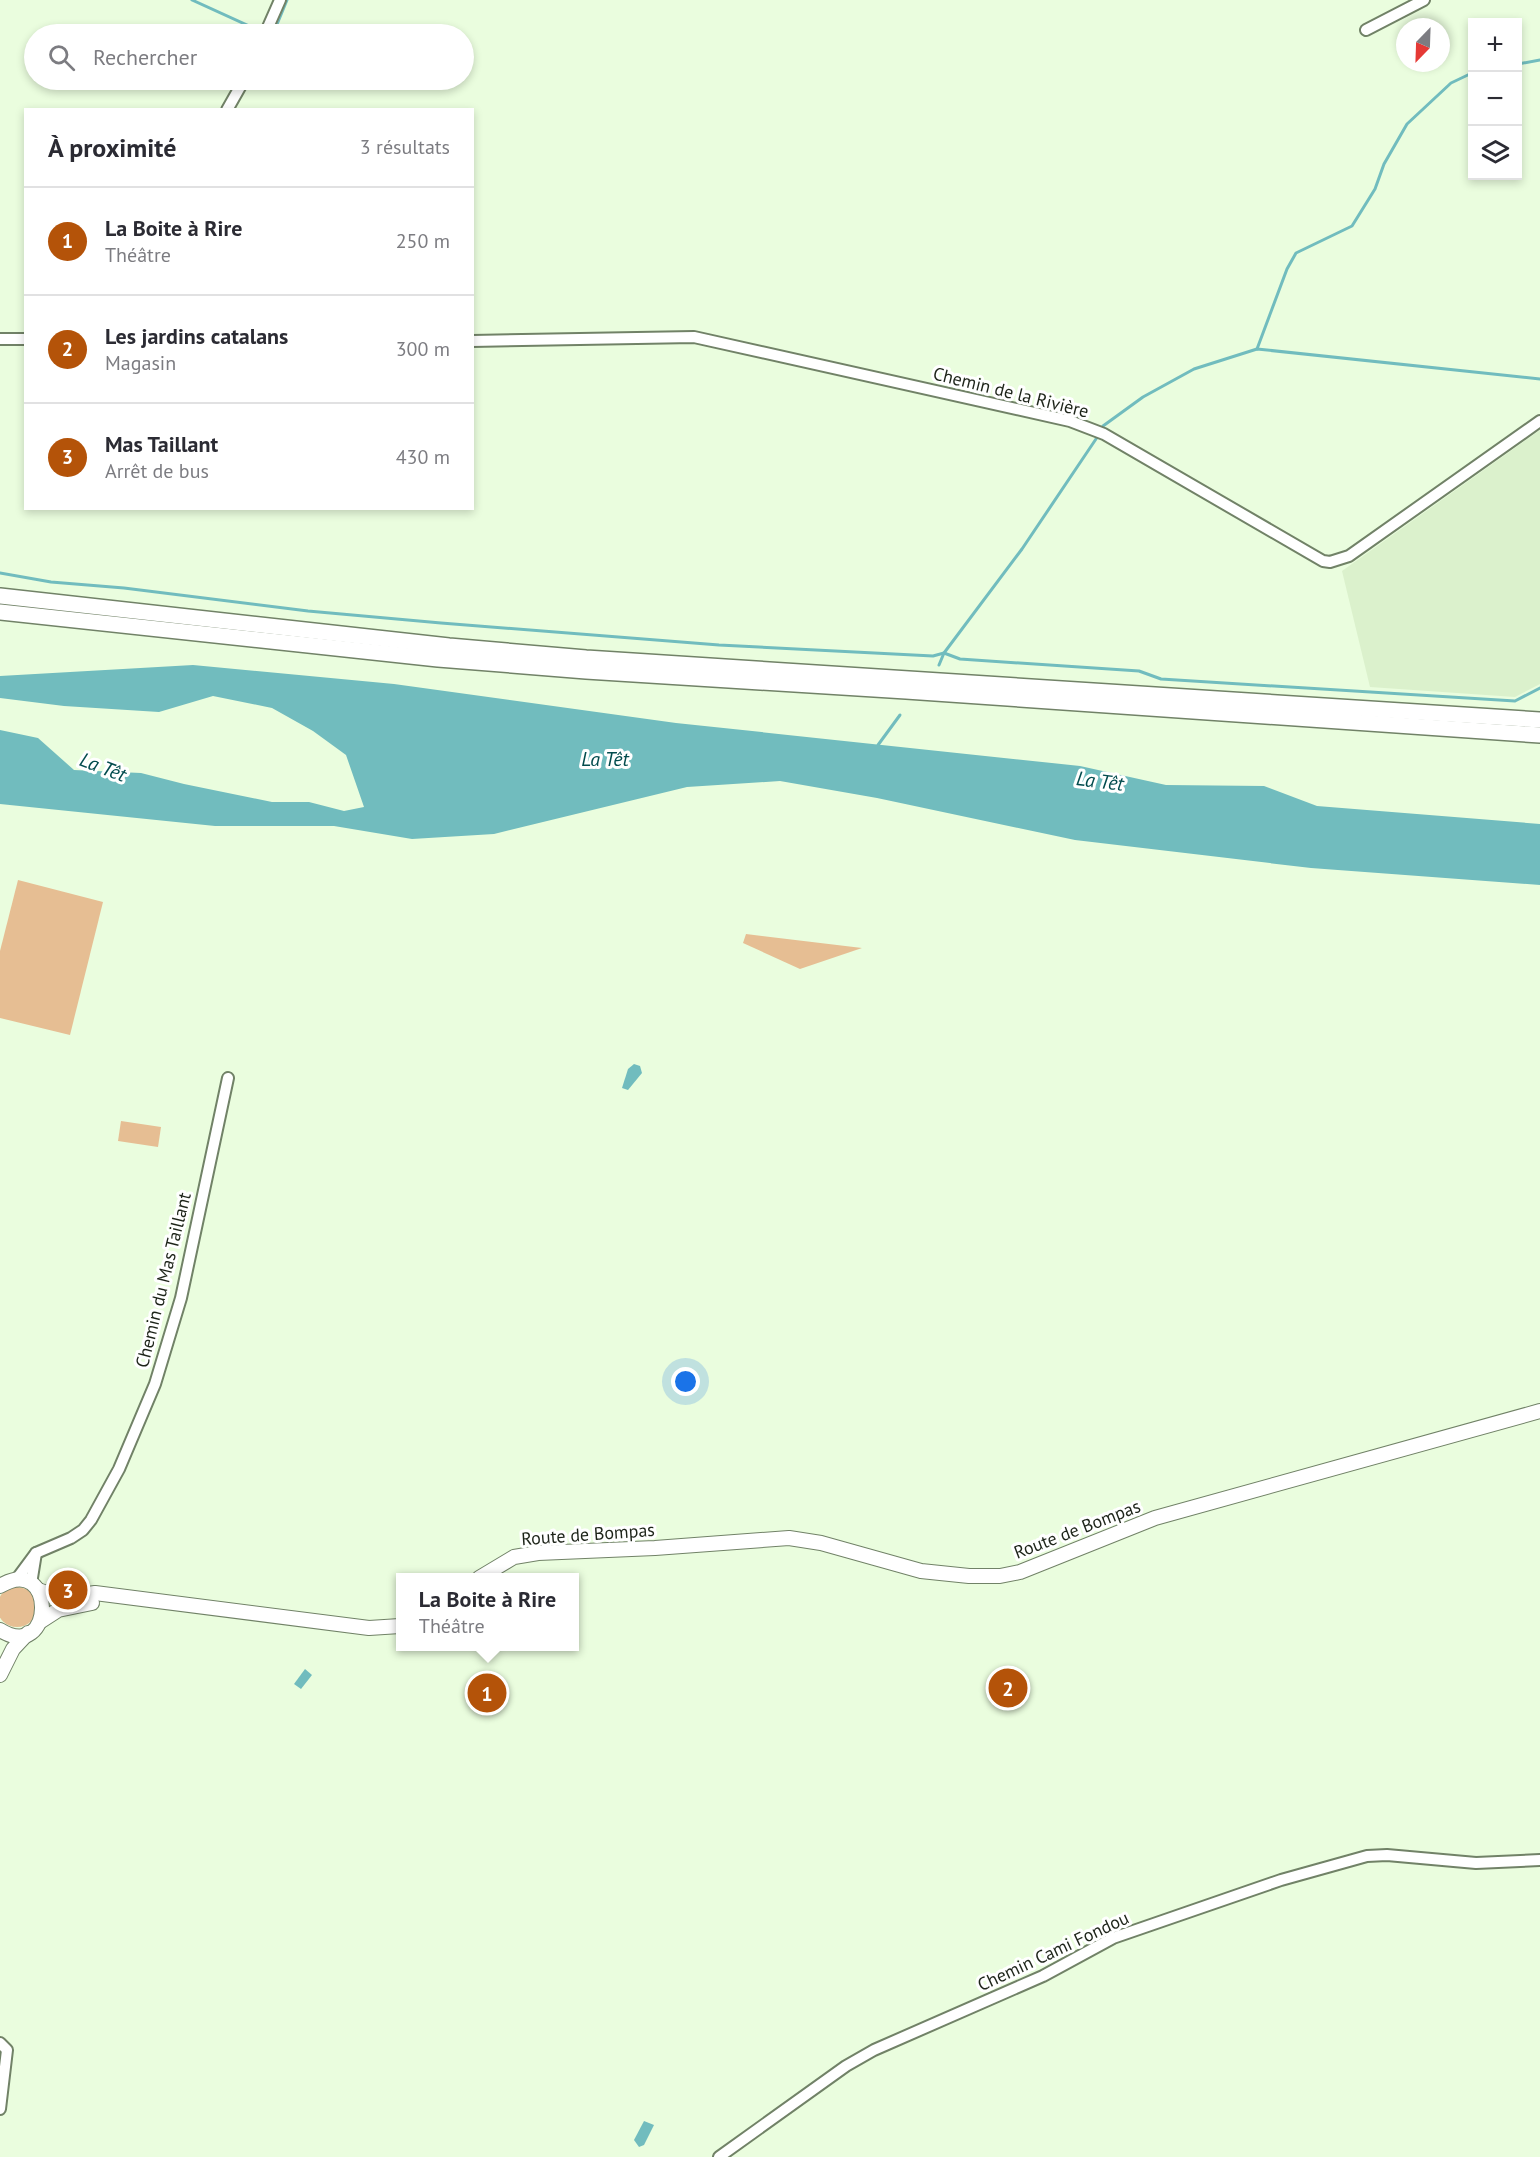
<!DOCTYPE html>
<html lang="fr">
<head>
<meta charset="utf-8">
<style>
  :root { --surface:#fff; --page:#f2f2f3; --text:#2b2b33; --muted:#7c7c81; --line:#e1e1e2; --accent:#b45309 }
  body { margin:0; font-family:"PT Sans",sans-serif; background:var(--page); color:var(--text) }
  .controls { position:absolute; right:18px; top:18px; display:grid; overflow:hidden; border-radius:0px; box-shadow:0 3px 9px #0003 }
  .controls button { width:54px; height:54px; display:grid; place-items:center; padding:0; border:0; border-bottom:2px solid var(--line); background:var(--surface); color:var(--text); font:30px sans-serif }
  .compass { position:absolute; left:1396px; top:18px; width:54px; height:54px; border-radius:50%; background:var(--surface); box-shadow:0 3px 9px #0003; rotate:203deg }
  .you { position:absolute; left:686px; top:1382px; width:21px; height:21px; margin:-15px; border:4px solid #fff; border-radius:50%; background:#1a73e8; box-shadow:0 0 0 9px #1a73e833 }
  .badge { display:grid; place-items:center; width:39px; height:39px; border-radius:50%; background:var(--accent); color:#fff; font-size:20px; font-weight:700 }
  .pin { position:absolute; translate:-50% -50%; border:3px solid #fff; box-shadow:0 2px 6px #0006 }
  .popup { position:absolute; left:396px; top:1573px; width:183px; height:78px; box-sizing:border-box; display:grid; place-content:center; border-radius:0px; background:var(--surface); filter:drop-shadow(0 2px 4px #0005); font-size:20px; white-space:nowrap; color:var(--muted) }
  .popup b { font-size:22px; color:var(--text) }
  .popup::after { content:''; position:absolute; left:50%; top:100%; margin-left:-12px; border:12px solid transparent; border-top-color:var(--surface) }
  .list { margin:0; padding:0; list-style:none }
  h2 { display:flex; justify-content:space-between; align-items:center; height:78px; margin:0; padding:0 24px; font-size:26px }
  h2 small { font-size:20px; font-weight:400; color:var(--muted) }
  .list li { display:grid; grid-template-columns:39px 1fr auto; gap:18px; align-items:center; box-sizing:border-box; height:108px; padding:0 24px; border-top:2px solid var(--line) }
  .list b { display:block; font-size:22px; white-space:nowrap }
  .list p { margin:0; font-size:20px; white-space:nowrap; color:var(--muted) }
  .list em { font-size:20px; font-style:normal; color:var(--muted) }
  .icon { flex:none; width:33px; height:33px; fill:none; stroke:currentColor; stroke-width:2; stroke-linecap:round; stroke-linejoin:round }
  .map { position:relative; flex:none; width:1540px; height:2157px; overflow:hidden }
  .search { position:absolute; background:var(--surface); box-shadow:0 3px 9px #0003; left:24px; top:24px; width:450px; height:66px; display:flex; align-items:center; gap:15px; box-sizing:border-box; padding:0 21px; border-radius:33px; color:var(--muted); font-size:22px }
  .panel { position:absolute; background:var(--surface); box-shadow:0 3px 9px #0003; left:24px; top:108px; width:450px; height:402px; border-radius:0px }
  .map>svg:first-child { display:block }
</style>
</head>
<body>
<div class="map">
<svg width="1540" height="2157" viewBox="0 0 1540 2157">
  <rect width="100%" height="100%" fill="#eafdde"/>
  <!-- built -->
  <polygon fill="#dbf1cc" points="1540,430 1540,684 1515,697 1370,687 1342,571"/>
  <!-- green -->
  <g fill="#e6be93">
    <polygon points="18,880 103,902 70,1035 0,1018 0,951"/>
    <polygon points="746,934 862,948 800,969 743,943"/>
    <polygon points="121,1121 161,1127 158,1147 118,1141"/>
    <circle cx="17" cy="1607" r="20"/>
  </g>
  <!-- water -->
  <g fill="#71bcbe">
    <polygon points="193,665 394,684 676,723 1080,766 1166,785 1264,786 1317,806 1540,824 1540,885 1311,868 1075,840 877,798 780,781 687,787 494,834 412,839 334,826 215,826 0,804 0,730 38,738 74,770 141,773 184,784 272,802 309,802 344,811 364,807 346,755 313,731 272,708 213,696 159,712 64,706 0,698 0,676"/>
    <polygon points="634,1064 640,1066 642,1073 628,1090 622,1088 628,1069"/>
    <polygon points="305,1669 312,1675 301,1689 294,1684"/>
    <polygon points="644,2121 654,2125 644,2145 639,2147 634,2140"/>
  </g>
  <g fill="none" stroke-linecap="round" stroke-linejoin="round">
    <!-- stream -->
    <g stroke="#71bcbe" stroke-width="3">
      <polyline points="192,0 258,30"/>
      <polyline points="273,34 287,0"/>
      <polyline points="1518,64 1540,60"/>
      <polyline points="1257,349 1287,269 1296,253 1352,226 1375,189 1384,164 1407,124 1451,83 1472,73"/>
      <polyline points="1103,426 1143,397 1194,369 1257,349 1540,379"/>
      <polyline points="0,573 51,582 124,588 308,611 441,623 719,645 933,656 944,653 960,659 1139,671 1161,679 1515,701 1540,688"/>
      <polyline points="939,665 944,653 1022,549 1098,436"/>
      <polyline points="878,745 900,715"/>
    </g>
    <!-- minor casing -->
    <g stroke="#718267" stroke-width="14">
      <g id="minor">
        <polyline points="1366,30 1424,0"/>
        <polyline points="265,34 280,0"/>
        <polyline points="227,110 244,80"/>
        <polyline points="0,339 26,339"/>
        <polyline points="472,341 694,337 1070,421 1104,434 1323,561 1330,562 1349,556 1540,421"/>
        <polyline points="36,1553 71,1538 83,1530 91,1520 119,1469 155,1384 181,1298 228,1078"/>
        <polyline points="16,1580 36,1553 31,1584"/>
        <polyline points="0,2043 7,2050 0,2109"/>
        <polyline points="719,2157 846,2066 874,2050 1043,1976 1113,1938 1281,1880 1367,1856 1387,1855 1476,1863 1540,1860"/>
      </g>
    </g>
    <!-- major casing -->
    <g stroke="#718267" stroke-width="16">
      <g id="major">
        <polyline points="479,1578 514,1557 538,1553 655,1548 789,1538 821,1543 921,1571 969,1576 1000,1576 1020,1572 1155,1518 1540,1411"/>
        <path d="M 0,1586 C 57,1552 55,1664 0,1630"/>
        <polyline points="38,1590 62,1598 95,1593 369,1628 400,1626"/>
        <polyline points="41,1621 58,1610 92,1603"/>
        <polyline points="0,1675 13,1649 28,1633"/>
      </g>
    </g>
    <!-- highway casing -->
    <g stroke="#718267" stroke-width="18">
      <g id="highway">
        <polyline points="0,596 449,646 586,658 1540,720"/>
        <polyline points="0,612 438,659 586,671 906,691 1540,735"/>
      </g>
    </g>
    <!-- minor -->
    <use href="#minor" stroke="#fff" stroke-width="10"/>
    <!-- major -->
    <use href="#major" stroke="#fff" stroke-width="14"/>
    <!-- highway -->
    <use href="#highway" stroke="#fff" stroke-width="15"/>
  </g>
  <g text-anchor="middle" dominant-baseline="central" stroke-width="6" stroke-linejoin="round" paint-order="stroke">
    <!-- street labels -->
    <g font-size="18" fill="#1d2419" stroke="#fff">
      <text transform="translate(1011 392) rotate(14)">Chemin de la Rivière</text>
      <text transform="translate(163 1280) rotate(-76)">Chemin du Mas Taillant</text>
      <text transform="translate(1077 1529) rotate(-21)">Route de Bompas</text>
      <text transform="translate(588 1534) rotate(-4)">Route de Bompas</text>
      <text transform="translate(1053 1951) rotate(-25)">Chemin Cami Fondou</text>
    </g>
    <!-- water labels -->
    <g font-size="20" font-style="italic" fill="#034c4e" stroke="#fff">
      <text x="605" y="759">La Têt</text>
      <text transform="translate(103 767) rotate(21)">La Têt</text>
      <text transform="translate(1100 781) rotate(7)">La Têt</text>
    </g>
  </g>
</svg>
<div class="controls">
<button>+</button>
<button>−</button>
<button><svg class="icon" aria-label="layers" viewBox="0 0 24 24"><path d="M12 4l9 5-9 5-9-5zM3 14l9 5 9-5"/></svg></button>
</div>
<svg class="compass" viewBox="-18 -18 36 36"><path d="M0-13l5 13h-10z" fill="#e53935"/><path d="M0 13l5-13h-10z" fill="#7c7c81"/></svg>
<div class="you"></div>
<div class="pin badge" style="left:487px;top:1693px">1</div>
<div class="popup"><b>La Boite à Rire</b>Théâtre</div>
<div class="pin badge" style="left:1008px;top:1688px">2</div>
<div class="pin badge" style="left:68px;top:1590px">3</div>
<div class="search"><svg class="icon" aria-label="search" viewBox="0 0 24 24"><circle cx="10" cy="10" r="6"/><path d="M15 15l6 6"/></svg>Rechercher</div>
<section class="panel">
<h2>À proximité<small>3 résultats</small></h2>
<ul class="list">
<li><span class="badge">1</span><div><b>La Boite à Rire</b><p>Théâtre</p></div><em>250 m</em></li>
<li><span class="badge">2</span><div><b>Les jardins catalans</b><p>Magasin</p></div><em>300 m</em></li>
<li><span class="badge">3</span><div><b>Mas Taillant</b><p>Arrêt de bus</p></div><em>430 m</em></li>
</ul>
</section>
</div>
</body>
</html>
